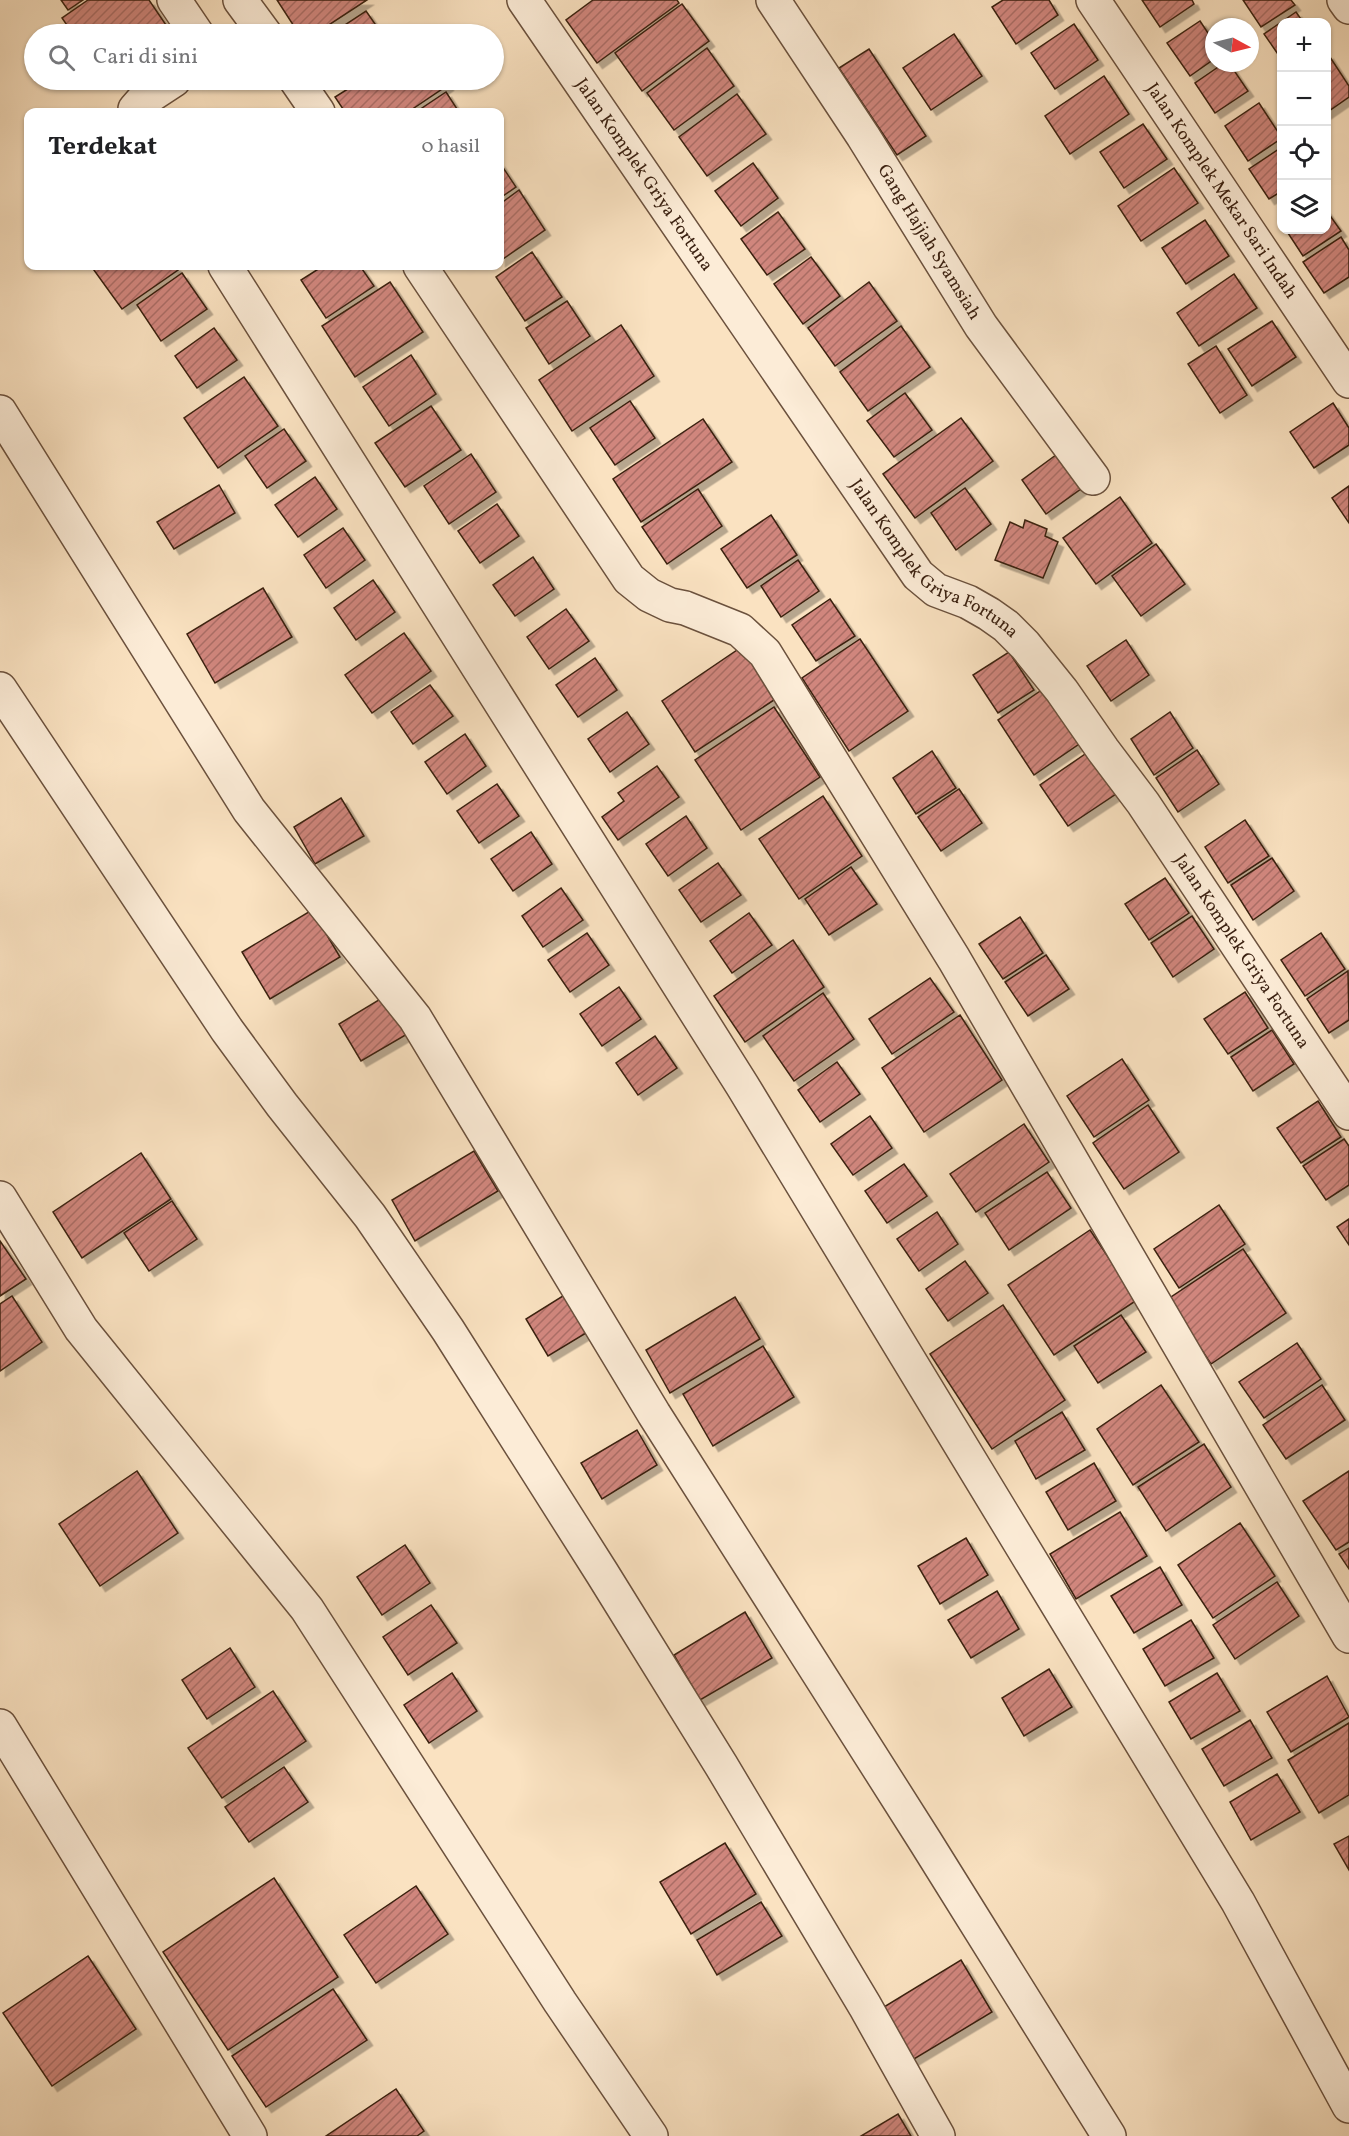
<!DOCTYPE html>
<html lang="id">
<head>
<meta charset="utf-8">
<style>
  :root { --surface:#fff; --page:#f6f6f6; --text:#202124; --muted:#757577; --line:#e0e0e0 }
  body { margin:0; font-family:Vollkorn,serif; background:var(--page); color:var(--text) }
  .controls { position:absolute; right:18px; top:18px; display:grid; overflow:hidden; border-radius:12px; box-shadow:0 2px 4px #0004 }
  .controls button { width:54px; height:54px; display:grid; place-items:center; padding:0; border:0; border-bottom:2px solid var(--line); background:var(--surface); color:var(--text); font:30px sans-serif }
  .compass { position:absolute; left:1205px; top:18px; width:54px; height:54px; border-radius:50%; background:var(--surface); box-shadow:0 2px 4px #0004; rotate:97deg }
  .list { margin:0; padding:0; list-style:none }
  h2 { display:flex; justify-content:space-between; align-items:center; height:78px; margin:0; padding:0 24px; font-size:26px }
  h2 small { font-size:20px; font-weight:400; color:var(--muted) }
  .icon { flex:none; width:33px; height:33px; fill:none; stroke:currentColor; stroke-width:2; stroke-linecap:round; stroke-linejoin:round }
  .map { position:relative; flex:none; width:1349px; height:2136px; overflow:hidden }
  .search { position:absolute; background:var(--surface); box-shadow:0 2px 4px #0004; left:24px; top:24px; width:480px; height:66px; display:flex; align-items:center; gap:15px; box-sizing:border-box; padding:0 21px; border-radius:33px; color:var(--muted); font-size:22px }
  .panel { position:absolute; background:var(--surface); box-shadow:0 2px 4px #0004; left:24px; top:108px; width:480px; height:162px; border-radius:12px }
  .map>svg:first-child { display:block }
</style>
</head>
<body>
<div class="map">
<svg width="1349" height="2136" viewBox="0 0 1349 2136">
  <defs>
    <pattern id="building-hatch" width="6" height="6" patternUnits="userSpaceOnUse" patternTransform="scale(1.5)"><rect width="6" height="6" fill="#d0867d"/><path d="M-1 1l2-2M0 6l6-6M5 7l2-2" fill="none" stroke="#aa6d65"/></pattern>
    <filter id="shadow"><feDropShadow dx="5.5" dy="5.5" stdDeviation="0" flood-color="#0004"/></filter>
  </defs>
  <rect width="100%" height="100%" fill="#fae2c1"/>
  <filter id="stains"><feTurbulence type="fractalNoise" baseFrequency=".00333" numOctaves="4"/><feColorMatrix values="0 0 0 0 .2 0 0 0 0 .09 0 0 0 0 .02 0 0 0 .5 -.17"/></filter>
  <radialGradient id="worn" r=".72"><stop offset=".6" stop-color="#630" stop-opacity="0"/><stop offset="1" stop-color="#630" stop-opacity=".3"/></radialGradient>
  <!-- building -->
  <g fill="url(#building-hatch)" stroke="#3b2111" stroke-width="1.5" filter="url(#shadow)">
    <polygon points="61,0 83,0 68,10"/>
    <polygon points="88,0 149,0 166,25 151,34 73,34 62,18"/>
    <polygon points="277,0 367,0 315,34 299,34"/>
    <polygon points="593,0 677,0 679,3 597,63 566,20"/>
    <polygon points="1003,0 1049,0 1058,15 1016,44 992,7"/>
    <polygon points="1142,0 1192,0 1194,4 1160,27"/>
    <polygon points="1243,0 1291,0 1295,5 1261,27"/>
    <polygon points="682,4 709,41 642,91 615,53"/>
    <polygon points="366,11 382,34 331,34"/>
    <polygon points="1296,12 1303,22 1282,22 1282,60 1264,34"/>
    <polygon points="1200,21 1214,42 1214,59 1190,76 1167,43"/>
    <polygon points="1074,24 1098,60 1055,89 1031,53"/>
    <polygon points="954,34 982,76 931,110 903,68"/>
    <polygon points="707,48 734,86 674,130 647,93"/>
    <polygon points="869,49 926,136 897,155 839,68"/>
    <polygon points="1328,54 1349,86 1349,97 1326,113 1326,55"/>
    <polygon points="1224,63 1229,63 1248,91 1215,113 1195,83"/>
    <polygon points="1104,76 1129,114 1070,154 1045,116"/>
    <polygon points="362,80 444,80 448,85 408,112 345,112 335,97"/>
    <polygon points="446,92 459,112 416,112"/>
    <polygon points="737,94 766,134 707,176 679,137"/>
    <polygon points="1259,103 1282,138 1248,161 1225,126"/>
    <polygon points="1143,124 1167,159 1124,188 1100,152"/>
    <polygon points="1282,147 1282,191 1269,199 1249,169"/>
    <polygon points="500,163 516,187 500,198"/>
    <polygon points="753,163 778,198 741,226 715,191"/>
    <polygon points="1174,168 1198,203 1141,241 1118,206"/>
    <polygon points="519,190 545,230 500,261 500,204"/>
    <polygon points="1326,210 1341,231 1303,256 1286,230 1326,230"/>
    <polygon points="778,212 805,249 767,275 741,239"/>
    <polygon points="1205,220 1229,256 1186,284 1162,248"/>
    <polygon points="1341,237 1349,250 1349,277 1324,293 1303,262"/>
    <polygon points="532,252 562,297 525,321 496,277"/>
    <polygon points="811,257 840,296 803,324 774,284"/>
    <polygon points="91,266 175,266 178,270 122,309"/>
    <polygon points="323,266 360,266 374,286 326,318 301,280"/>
    <polygon points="182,273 207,309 161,341 137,305"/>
    <polygon points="1234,274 1257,308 1199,346 1177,313"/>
    <polygon points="390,282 423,332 355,377 322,326"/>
    <polygon points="869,282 897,321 835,366 808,328"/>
    <polygon points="567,301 590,336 549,364 526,328"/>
    <polygon points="1272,321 1296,357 1252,386 1228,349"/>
    <polygon points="621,325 654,376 572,431 539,380"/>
    <polygon points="901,326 930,367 868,411 840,372"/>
    <polygon points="214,328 237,360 197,388 175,356"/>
    <polygon points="1216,346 1247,395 1220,413 1188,364"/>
    <polygon points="411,355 436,394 389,426 363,387"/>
    <polygon points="244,377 278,426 218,468 184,418"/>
    <polygon points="905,393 932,430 894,457 867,421"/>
    <polygon points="630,401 655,438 615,465 590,428"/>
    <polygon points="1333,403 1349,428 1349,445 1314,468 1290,432"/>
    <polygon points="431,406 461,450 405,487 375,443"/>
    <polygon points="961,418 993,461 915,518 883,474"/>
    <polygon points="703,419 732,462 641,522 613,479"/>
    <polygon points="284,429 306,461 267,488 245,456"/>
    <polygon points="1060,452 1085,486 1046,514 1022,480"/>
    <polygon points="471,454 496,492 449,524 424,486"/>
    <polygon points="315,477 337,509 298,537 275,505"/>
    <polygon points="219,485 235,513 174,549 157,522"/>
    <polygon points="1349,486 1349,523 1332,498"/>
    <polygon points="965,488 991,524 956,550 931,513"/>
    <polygon points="698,489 722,526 667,564 642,527"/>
    <polygon points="1120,497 1152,543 1096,584 1063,538"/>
    <polygon points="497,504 519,536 480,563 458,531"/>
    <polygon points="771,515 797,555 747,588 721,549"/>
    <polygon points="1025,520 1047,529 1045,536 1058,542 1043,578 995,560 1010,522 1023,528"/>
    <polygon points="343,528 365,560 326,588 304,555"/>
    <polygon points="1156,544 1185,584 1141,616 1112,576"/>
    <polygon points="533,557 554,589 515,616 493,585"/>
    <polygon points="798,560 819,591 781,617 761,586"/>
    <polygon points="373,580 395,612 356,640 334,608"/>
    <polygon points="263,588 292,637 215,683 187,634"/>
    <polygon points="830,599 855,636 816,661 792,625"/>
    <polygon points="566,609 589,641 549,669 527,637"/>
    <polygon points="404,633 431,671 372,713 345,675"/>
    <polygon points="860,639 908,711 849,751 802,678"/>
    <polygon points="1126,640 1149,675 1111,701 1087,666"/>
    <polygon points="743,646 777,698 695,752 662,701"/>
    <polygon points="1009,652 1034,690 998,713 973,675"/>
    <polygon points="595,658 617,690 578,717 556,685"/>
    <polygon points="430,685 453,716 413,744 391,712"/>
    <polygon points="1049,685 1085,740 1034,775 998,720"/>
    <polygon points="774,707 820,777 741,830 695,760"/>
    <polygon points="627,712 649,744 610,772 588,739"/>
    <polygon points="1170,712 1193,748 1154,775 1131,739"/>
    <polygon points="465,734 486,766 447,794 425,762"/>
    <polygon points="1091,750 1119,792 1068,826 1040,785"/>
    <polygon points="1197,750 1219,784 1178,812 1156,778"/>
    <polygon points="932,751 956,788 916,814 893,778"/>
    <polygon points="657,766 679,797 618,840 602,817 624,801 618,793"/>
    <polygon points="497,784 519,816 479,843 457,811"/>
    <polygon points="959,789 982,823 941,851 918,817"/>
    <polygon points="823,796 862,856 799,899 759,839"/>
    <polygon points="341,798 364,836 315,864 294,827"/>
    <polygon points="686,816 707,848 668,876 646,844"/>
    <polygon points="1245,820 1269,856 1228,883 1205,847"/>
    <polygon points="531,832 552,864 513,891 491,859"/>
    <polygon points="1272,858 1294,891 1253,920 1231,885"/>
    <polygon points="718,863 741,895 701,922 679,890"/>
    <polygon points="851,867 877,904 829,935 805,899"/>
    <polygon points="1165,878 1189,913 1149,940 1125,904"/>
    <polygon points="561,888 583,920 543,947 522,916"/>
    <polygon points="312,910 340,957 270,999 242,952"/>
    <polygon points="749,913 772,945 732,973 710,941"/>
    <polygon points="1192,916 1214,949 1173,977 1151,943"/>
    <polygon points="1020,917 1043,953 1003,979 979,944"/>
    <polygon points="587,933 609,965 570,992 548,960"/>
    <polygon points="1321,933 1345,969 1305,996 1281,960"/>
    <polygon points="793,940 824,987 745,1042 714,996"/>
    <polygon points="1046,955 1069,989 1028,1016 1005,982"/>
    <polygon points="1348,971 1349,1020 1329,1033 1307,999"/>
    <polygon points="930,978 954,1012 892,1054 869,1019"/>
    <polygon points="619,987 641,1019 602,1046 580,1014"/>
    <polygon points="1245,992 1268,1028 1228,1054 1204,1019"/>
    <polygon points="823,993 854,1039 794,1081 763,1036"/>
    <polygon points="387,995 409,1033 361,1061 339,1024"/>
    <polygon points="960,1015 1002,1080 924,1132 882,1068"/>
    <polygon points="1272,1030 1294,1064 1253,1091 1231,1057"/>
    <polygon points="655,1036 677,1068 638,1095 616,1063"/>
    <polygon points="1122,1059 1149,1100 1094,1137 1067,1096"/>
    <polygon points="837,1062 860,1094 820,1122 798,1090"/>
    <polygon points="1318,1101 1341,1137 1301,1163 1277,1128"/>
    <polygon points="1148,1105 1179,1152 1124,1189 1093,1143"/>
    <polygon points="870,1116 892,1148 853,1175 831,1144"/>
    <polygon points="1024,1124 1049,1162 976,1212 950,1174"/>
    <polygon points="1344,1139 1349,1146 1349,1185 1326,1200 1303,1166"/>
    <polygon points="474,1151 498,1191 415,1241 392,1200"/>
    <polygon points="141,1153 171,1199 82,1258 53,1212"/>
    <polygon points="904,1164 927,1196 887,1223 865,1191"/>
    <polygon points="1047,1172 1071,1208 1009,1250 985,1213"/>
    <polygon points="172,1201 197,1239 149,1271 124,1233"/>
    <polygon points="1219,1205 1245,1244 1179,1288 1154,1249"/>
    <polygon points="937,1212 958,1244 919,1271 897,1239"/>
    <polygon points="1349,1219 1349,1245 1337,1227"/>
    <polygon points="1090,1230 1137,1300 1054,1355 1008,1285"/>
    <polygon points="0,1241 26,1279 0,1296"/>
    <polygon points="1243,1249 1286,1313 1211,1364 1168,1299"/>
    <polygon points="965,1261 988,1293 948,1321 926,1289"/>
    <polygon points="574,1289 596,1327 548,1356 526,1319"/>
    <polygon points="12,1296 42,1342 0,1371 0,1304"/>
    <polygon points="735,1297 760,1339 670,1393 646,1350"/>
    <polygon points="1003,1305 1065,1400 992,1449 930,1354"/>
    <polygon points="1121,1315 1146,1352 1098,1383 1074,1346"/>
    <polygon points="1297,1343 1321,1379 1264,1418 1239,1382"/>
    <polygon points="763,1346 794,1397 713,1446 683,1394"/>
    <polygon points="1161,1385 1199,1442 1133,1485 1097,1429"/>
    <polygon points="1322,1385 1345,1420 1286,1459 1263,1425"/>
    <polygon points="1062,1412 1085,1450 1036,1479 1015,1441"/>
    <polygon points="637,1430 657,1465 602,1499 581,1463"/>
    <polygon points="1204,1444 1231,1487 1166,1531 1138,1487"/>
    <polygon points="1094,1463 1116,1501 1068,1530 1046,1492"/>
    <polygon points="137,1471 178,1533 100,1586 59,1524"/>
    <polygon points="1349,1471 1349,1542 1336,1550 1303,1501"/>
    <polygon points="1120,1512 1147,1556 1076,1599 1050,1554"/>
    <polygon points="1240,1523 1275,1576 1213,1618 1178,1565"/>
    <polygon points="966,1538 988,1575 940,1604 918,1566"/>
    <polygon points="405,1545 430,1583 382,1615 357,1577"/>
    <polygon points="1349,1548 1349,1569 1339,1554"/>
    <polygon points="1160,1567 1182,1605 1134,1633 1111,1596"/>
    <polygon points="1277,1582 1299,1616 1235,1659 1213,1625"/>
    <polygon points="997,1591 1019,1629 971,1658 948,1620"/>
    <polygon points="431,1605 457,1643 408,1675 383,1637"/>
    <polygon points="745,1612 772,1658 700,1700 674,1655"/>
    <polygon points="1191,1620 1214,1658 1165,1686 1143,1649"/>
    <polygon points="230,1648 255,1687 207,1719 182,1680"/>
    <polygon points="1049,1669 1072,1707 1024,1736 1002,1698"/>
    <polygon points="452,1673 477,1711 429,1743 404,1705"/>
    <polygon points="1217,1673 1240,1711 1191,1739 1169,1702"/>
    <polygon points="1327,1676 1349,1717 1291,1752 1267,1712"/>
    <polygon points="273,1691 306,1741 222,1798 188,1748"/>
    <polygon points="1250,1720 1272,1758 1224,1786 1202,1749"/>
    <polygon points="1349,1723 1349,1795 1319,1813 1288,1760"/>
    <polygon points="284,1767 308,1802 249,1842 225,1807"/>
    <polygon points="1277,1774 1300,1812 1251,1840 1230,1802"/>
    <polygon points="1349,1836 1349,1870 1334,1844"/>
    <polygon points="725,1843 756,1894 691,1934 660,1882"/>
    <polygon points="274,1878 338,1977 228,2050 163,1952"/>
    <polygon points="416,1886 448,1934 376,1983 344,1935"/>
    <polygon points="761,1902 782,1936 717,1975 697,1940"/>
    <polygon points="88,1956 136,2029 52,2086 3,2013"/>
    <polygon points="961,1960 992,2012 909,2062 879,2010"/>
    <polygon points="333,1989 367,2040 266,2107 232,2056"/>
    <polygon points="396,2089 424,2131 417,2136 326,2136"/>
    <polygon points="898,2114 911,2136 861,2136"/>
  </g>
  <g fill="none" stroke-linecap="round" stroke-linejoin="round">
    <!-- street casing -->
    <g stroke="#6b513d" stroke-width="36">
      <g id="street">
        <polyline points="174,0 197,34"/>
        <polyline points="240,0 265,34"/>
        <path id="s1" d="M 524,0 L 918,575 L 936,590 L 968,602 L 989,614 L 1006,626 L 1025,645 L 1062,691 L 1103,750 L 1143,803 L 1349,1113"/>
        <path id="s2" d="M 773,0 L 863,136 L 981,326 L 1093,478"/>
        <path id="s3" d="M 1093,0 L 1349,381"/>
        <polyline points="1344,0 1349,7"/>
        <polyline points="296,80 318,112"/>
        <polyline points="135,112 135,109 142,101 174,80"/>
        <polyline points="225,266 742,1085 1238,1902 1349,2106"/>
        <polyline points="420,266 629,579 649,595 670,605 685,608 740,630 765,653 954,959 1349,1636"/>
        <polyline points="0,412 249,810 415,1018 654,1414 925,1841 1109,2136"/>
        <polyline points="0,689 227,1030 282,1105 370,1216 448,1330 602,1573 721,1765 865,2006 938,2136"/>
        <polyline points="0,1198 81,1329 307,1609 560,2002 651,2136"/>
        <polyline points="0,1726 250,2136"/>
      </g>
    </g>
    <!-- street -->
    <use href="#street" stroke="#fcecd7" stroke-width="33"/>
  </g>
  <g text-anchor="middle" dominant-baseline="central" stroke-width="4.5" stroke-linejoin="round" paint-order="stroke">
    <!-- street labels -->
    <g font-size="18" fill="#3b2111" stroke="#fcecd7">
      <text stroke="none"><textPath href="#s1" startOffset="212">Jalan Komplek Griya Fortuna</textPath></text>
      <text stroke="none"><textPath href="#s3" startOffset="230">Jalan Komplek Mekar Sari Indah</textPath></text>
      <text stroke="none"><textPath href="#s2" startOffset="288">Gang Hajjah Syamsiah</textPath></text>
      <text stroke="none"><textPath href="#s1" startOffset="698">Jalan Komplek Griya Fortuna</textPath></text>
      <text stroke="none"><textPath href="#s1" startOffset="1202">Jalan Komplek Griya Fortuna</textPath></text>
    </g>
  </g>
  <rect width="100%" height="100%" filter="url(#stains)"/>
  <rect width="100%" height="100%" fill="url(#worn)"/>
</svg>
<div class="controls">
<button>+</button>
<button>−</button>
<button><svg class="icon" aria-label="locate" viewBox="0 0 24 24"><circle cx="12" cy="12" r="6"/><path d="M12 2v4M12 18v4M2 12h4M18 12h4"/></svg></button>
<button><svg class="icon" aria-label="layers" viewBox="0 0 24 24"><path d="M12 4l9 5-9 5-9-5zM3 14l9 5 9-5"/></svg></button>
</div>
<svg class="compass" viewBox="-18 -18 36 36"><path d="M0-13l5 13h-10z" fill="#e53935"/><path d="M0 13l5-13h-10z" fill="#757577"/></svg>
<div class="search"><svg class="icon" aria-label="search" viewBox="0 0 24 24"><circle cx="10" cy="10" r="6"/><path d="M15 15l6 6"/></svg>Cari di sini</div>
<section class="panel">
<h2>Terdekat<small>0 hasil</small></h2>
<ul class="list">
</ul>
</section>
</div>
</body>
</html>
